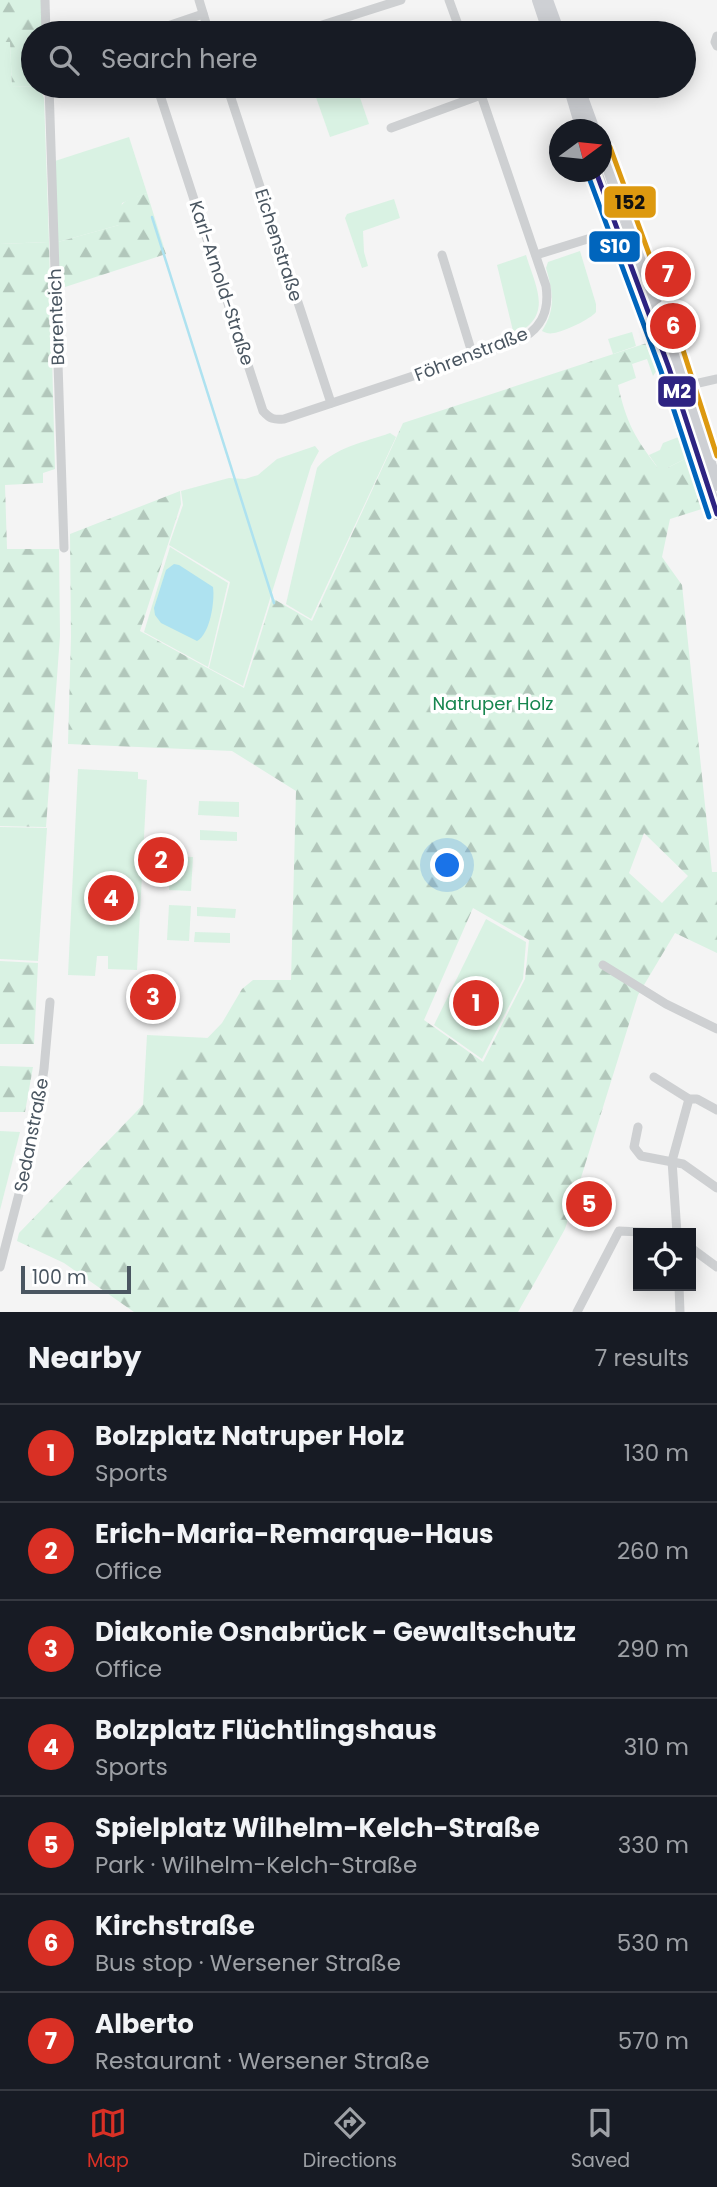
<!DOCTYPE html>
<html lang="en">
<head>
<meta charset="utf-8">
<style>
  :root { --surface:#171b24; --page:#20242c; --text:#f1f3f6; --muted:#9ea1a6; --line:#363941; --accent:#d93025 }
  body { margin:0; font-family:Poppins,sans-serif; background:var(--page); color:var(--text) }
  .controls { position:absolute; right:21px; bottom:21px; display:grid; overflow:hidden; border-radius:0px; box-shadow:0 4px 18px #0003 }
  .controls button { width:63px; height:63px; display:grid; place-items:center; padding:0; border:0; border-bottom:2px solid var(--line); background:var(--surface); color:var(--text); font:35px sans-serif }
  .compass { position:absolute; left:549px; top:119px; width:63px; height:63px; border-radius:50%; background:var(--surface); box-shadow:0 4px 18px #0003; rotate:75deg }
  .scale { position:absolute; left:21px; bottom:18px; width:110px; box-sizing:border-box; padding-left:7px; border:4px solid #4a5661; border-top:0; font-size:19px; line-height:24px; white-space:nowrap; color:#4a5661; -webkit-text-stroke:5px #fff; paint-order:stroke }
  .you { position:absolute; left:448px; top:866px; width:24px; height:24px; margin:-18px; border:5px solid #fff; border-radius:50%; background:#1a73e8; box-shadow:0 0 0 10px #1a73e833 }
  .badge { display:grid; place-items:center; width:46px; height:46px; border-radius:50%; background:var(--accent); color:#fff; font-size:23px; font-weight:700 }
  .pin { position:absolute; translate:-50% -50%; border:4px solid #fff; box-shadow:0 2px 7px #0006 }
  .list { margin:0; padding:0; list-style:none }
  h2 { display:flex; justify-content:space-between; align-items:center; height:91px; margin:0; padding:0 28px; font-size:30px }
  h2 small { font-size:23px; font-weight:400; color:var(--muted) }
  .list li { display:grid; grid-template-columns:46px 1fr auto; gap:21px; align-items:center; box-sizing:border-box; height:98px; padding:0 28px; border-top:2px solid var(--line) }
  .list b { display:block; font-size:26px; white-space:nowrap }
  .list p { margin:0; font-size:23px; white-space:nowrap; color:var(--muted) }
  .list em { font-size:23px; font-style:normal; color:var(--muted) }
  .icon { flex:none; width:38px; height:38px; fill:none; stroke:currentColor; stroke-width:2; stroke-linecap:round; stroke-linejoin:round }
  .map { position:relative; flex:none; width:717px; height:1312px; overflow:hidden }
  .search { position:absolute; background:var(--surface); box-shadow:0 4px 18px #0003; left:21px; right:21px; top:21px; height:77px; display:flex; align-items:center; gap:18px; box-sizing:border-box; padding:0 24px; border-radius:38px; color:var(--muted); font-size:26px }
  .sheet { height:777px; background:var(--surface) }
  nav { display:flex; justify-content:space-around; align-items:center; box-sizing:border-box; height:98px; border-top:2px solid var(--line); background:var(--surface); font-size:19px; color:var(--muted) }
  nav a { display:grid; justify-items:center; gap:4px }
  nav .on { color:var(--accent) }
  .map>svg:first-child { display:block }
</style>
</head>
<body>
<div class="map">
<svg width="717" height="1312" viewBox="0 0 717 1312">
  <defs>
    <pattern id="forest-firs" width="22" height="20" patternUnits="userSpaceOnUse" patternTransform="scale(1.75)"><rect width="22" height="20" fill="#d9f2e3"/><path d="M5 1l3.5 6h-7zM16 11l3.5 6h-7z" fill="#b2c7bb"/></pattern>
  </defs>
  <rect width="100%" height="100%" fill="#f4f4f4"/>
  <!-- green -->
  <g fill="#d9f2e3">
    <polygon points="10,41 12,87 39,86 44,98 49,242 0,244 0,42"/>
    <polygon points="312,86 356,86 369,124 330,137"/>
    <polygon points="129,137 147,193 122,203 119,225 58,242 55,161"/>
    <polygon points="394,199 400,218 363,231 364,252 368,266 362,268 345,218 347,214"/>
    <path d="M 580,251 L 596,304 L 596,312 C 591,319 563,332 554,333 C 549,334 546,333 542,331 C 556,309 553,292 546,268 L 548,262 Z"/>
    <path d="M 526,255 C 536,288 554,316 514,335 L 497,265 Z"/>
    <polygon points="632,332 636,346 613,354 608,339"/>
    <path d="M 390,433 L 396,437 L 311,619 L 286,604 L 317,468 C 335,447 365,442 390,433 Z"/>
    <polygon points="681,436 687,458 667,468 658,468 649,455 660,450 663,443"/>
    <polygon points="315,446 319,451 311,466 243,686 209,668 230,582 169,545 183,505 181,491 229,478 245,479 258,475 277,459"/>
    <polygon points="170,547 228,583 208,667 144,632"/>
    <polygon points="78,769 138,772 138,779 147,780 137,970 108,969 108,956 97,956 95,976 68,975"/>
    <polygon points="199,801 239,802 239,817 198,815"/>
    <polygon points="0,827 47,828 38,961 0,959"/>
    <polygon points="200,830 237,832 237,841 200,840"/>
    <polygon points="170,856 193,857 191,891 169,890"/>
    <polygon points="169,905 191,906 189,941 167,940"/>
    <polygon points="197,907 236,909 235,918 197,916"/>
    <polygon points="486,919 526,942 523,979 482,1059 434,1025"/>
    <polygon points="195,932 230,933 230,943 194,942"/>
    <polygon points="147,1035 209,1038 143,1105"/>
    <polygon points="0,1131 20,1132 0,1210"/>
    <polygon points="580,1186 608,1196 599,1221 572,1212"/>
  </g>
  <!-- forest -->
  <g fill="url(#forest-firs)" fill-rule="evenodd">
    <polygon points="0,0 42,0 43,33 33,33 33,86 36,86 12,87 10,42 0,42"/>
    <path d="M 147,193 L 166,254 L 59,289 L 58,242 L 119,225 C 116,200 126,201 147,193 Z"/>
    <polygon points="49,242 55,469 43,473 43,483 5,485 7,549 59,549 60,636 46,827 0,826 0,244"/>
    <path d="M 647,343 L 657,370 L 653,376 L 647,359 L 632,364 L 636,378 L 618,385 C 626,422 635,438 658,468 L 667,468 L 685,459 L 687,465 L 690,465 L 705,508 L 670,519 L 662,557 L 682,585 L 712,872 L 717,872 L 717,953 L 675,933 L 638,995 L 565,1229 L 518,1312 L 134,1312 L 64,1263 L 17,1241 L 19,1233 L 222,1023 L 242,989 L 253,980 L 291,980 L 296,791 L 232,751 L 68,744 L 71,637 L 70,534 L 180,491 L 181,504 L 140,631 L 244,688 L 272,598 L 312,621 L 403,423 ZM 644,833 L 688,876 L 662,903 L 629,873 ZM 473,908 L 529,940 L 525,979 L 483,1062 L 424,1020 Z"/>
    <polygon points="0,961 38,963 34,1044 0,1044"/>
    <polygon points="0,1066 33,1067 25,1112 0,1112"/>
  </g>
  <!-- water -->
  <path fill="#aee2f0" d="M 174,564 L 179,565 L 213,587 C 215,601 210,634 197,641 L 161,623 L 155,615 L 154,608 L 166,570 Z"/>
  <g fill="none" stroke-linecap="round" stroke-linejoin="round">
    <!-- stream -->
    <polyline stroke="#aee2f0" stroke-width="2.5" points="152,217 274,603"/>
    <!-- minor -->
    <g stroke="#ced0d2" stroke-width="9">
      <polyline points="45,0 46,33"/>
      <polyline points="199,0 209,33"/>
      <polyline points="449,0 461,33"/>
      <polyline points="147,33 203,14"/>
      <polyline points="297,33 401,0"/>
      <polyline points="717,36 715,42 717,46"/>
      <polyline points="49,86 64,548"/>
      <path d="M 157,86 L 263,411 C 270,419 274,420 284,419 L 515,342 C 540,331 550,313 546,286 L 478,86"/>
      <polyline points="227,86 331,403"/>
      <polyline points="391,128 481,95"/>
      <polyline points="442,255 473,356"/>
      <polyline points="536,255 623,228"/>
      <polyline points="681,387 717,379"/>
      <polyline points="603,965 666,1004 717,1029"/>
      <polyline points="654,1077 689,1099 697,1099 717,1110"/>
      <polyline points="638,1127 634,1147 641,1156 683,1164 717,1188"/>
      <polyline points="677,1233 672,1161 689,1099"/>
      <polyline points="691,1248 717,1267"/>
      <polyline points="0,1267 33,1140 44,1069 50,1002"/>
      <polyline points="679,1286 680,1312"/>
      <polyline points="577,1312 619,1231 662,1233"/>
    </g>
    <!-- secondary -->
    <g stroke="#ced0d4" stroke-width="12">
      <polyline points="538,0 549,33"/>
      <polyline points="547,0 559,33"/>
      <polyline points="569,86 582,130"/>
      <polyline points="578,86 594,130"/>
      <polyline points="602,150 643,267 667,328 717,485"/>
      <polyline points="596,172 669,368 717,514"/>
    </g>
    <!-- bus-1 casing -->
    <g stroke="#fff" stroke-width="10">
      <polyline id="bus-1" points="596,172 669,368 717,514"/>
    </g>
    <!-- bus-2 casing -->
    <g stroke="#fff" stroke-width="10">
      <polyline id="bus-2" points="588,175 661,371 709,517"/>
    </g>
    <!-- bus-3 casing -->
    <g stroke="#fff" stroke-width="10">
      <polyline id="bus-3" points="610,147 675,325 717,456"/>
    </g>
    <!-- bus-1 -->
    <use href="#bus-1" stroke="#2e2382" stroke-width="5"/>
    <!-- bus-2 -->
    <use href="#bus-2" stroke="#0065bd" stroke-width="5"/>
    <!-- bus-3 -->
    <use href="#bus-3" stroke="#dd990f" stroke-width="5"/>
  </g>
  <g text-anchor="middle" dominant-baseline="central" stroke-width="7" stroke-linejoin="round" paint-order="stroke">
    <!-- street labels -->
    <g font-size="18" fill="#4a5661" stroke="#fff">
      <text transform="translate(279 245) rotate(72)">Eichenstraße</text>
      <text transform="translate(222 283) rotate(72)">Karl-Arnold-Straße</text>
      <text transform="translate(56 317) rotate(-92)">Barenteich</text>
      <text transform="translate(471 354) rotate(-21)">Föhrenstraße</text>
      <text transform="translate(31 1135) rotate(-79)">Sedanstraße</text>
    </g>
    <!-- park labels -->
    <g font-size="18" fill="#17864f" stroke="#fff">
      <text x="493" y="703">Natruper Holz</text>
    </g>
  </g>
  <g stroke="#fff" stroke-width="2.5">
    <rect x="603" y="185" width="54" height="34" rx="7" fill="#dd990f"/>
    <rect x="588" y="230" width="53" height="33" rx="7" fill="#0065bd"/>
    <rect x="657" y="375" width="40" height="33" rx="7" fill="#2e2382"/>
  </g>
  <g font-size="19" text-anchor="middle" font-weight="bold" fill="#fff">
    <text x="615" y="253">S10</text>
    <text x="677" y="398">M2</text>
  </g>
  <g font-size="19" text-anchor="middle" font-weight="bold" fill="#111">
    <text x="630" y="209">152</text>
  </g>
</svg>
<div class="controls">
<button><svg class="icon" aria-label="locate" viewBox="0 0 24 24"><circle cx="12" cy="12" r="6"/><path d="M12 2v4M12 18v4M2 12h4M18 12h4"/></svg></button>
</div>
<svg class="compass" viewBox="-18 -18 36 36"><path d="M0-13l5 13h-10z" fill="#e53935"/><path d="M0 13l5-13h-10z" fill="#9ea1a6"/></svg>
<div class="scale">100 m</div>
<div class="you"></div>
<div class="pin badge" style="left:476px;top:1003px">1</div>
<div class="pin badge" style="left:161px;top:860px">2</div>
<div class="pin badge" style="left:153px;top:997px">3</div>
<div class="pin badge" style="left:111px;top:898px">4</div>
<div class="pin badge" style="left:589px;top:1204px">5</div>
<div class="pin badge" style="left:673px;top:326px">6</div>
<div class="pin badge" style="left:668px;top:274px">7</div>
<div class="search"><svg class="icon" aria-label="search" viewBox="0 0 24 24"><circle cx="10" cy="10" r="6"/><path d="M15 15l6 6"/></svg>Search here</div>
</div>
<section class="sheet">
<h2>Nearby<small>7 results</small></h2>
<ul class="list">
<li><span class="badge">1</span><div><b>Bolzplatz Natruper Holz</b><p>Sports</p></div><em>130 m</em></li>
<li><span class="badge">2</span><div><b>Erich-Maria-Remarque-Haus</b><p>Office</p></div><em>260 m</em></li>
<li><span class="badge">3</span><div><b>Diakonie Osnabrück - Gewaltschutz</b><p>Office</p></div><em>290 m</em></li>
<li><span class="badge">4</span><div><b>Bolzplatz Flüchtlingshaus</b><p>Sports</p></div><em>310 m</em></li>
<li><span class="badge">5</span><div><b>Spielplatz Wilhelm-Kelch-Straße</b><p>Park · Wilhelm-Kelch-Straße</p></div><em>330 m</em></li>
<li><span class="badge">6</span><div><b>Kirchstraße</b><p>Bus stop · Wersener Straße</p></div><em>530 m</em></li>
<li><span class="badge">7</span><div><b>Alberto</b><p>Restaurant · Wersener Straße</p></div><em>570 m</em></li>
</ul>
</section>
<nav>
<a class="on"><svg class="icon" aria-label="map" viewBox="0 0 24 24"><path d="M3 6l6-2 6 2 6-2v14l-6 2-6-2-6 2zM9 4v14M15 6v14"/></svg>Map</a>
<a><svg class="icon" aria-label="directions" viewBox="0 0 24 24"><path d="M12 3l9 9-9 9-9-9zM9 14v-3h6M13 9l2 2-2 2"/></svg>Directions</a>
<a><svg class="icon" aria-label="saved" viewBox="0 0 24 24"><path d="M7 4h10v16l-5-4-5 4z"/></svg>Saved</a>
</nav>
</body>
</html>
